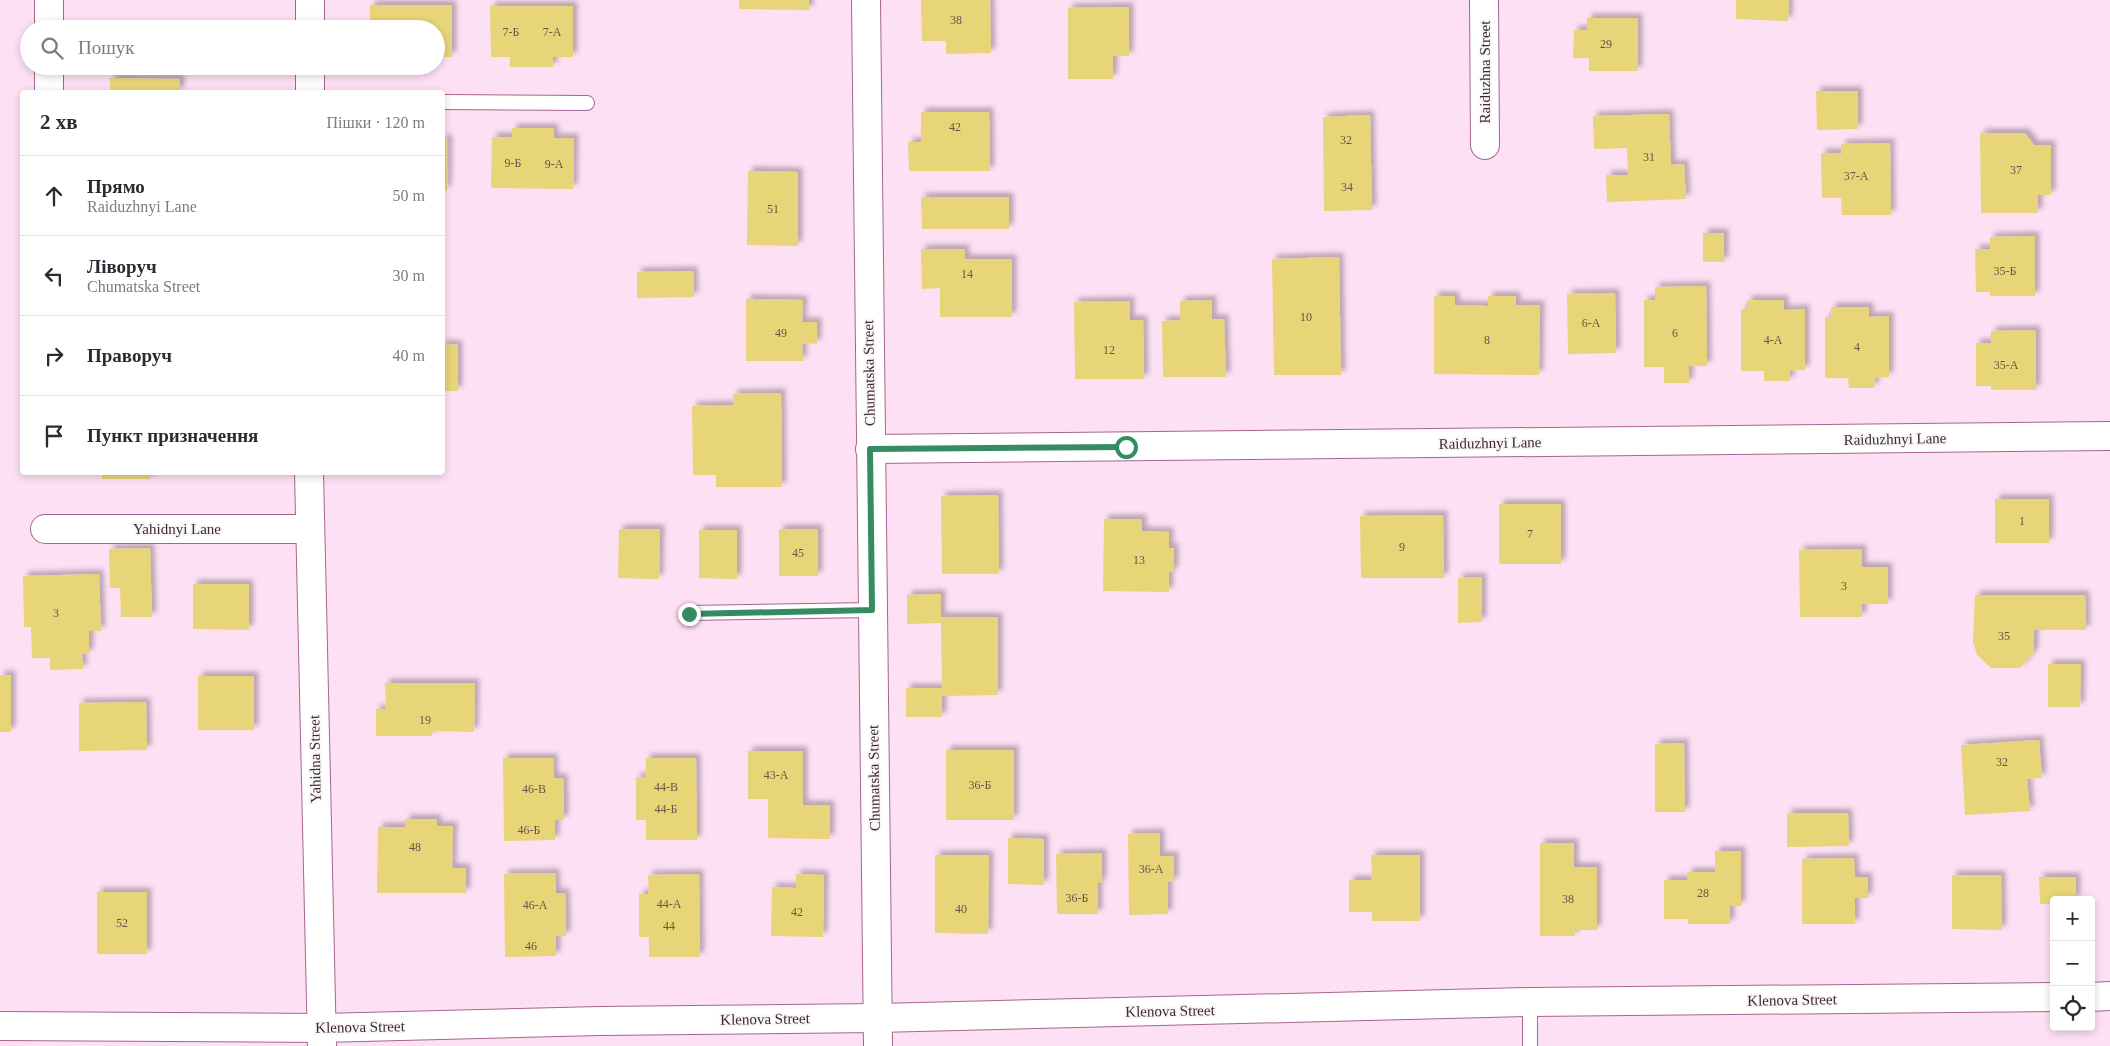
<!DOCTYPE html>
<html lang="uk">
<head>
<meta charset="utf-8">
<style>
  :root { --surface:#fff; --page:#f2f2f3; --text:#2b2b33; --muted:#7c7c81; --line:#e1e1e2 }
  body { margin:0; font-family:"Times New Roman",serif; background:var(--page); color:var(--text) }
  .controls { position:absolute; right:15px; bottom:15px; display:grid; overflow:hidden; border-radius:5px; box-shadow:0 2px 8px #0003 }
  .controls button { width:45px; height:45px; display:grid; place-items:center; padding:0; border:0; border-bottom:1px solid var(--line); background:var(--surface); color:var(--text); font:25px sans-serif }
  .stop { position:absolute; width:15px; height:15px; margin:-11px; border:4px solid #358c61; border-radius:50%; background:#fff }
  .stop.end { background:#358c61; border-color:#fff; box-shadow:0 1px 5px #0008 }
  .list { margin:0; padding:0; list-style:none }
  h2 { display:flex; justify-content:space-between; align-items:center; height:65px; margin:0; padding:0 20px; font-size:21px }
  h2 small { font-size:16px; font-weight:400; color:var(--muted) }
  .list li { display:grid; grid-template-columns:32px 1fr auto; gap:15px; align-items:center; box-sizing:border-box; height:80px; padding:0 20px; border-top:1px solid var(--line) }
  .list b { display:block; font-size:19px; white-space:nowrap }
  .list p { margin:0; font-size:16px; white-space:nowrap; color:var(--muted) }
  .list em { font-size:16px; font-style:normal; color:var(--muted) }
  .icon { flex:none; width:28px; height:28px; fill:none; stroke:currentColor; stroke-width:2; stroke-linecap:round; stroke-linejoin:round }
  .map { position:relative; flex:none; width:2110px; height:1046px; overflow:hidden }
  .search { position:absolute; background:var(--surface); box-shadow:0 2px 8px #0003; left:20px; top:20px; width:425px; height:55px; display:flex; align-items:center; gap:12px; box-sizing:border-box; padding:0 18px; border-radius:28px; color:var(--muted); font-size:19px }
  .panel { position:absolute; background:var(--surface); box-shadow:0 2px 8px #0003; left:20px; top:90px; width:425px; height:385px; border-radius:5px }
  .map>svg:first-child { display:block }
</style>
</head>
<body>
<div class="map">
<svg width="2110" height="1046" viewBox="0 0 2110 1046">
  <defs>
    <filter id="shadow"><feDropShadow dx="4.5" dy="-4.5" stdDeviation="2.5" flood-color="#0004"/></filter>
  </defs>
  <rect width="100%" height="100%" fill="#fee0f4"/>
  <!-- building -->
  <g fill="#e8d577" filter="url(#shadow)">
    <polygon points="739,0 809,0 809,10 739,9"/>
    <polygon points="921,0 990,0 991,53 946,54 946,41 922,41"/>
    <polygon points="1736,0 1789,0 1788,21 1736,19"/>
    <polygon points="370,5 452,5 452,57 436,57 436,29 370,29"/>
    <polygon points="490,6 573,6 573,57 553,57 553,67 510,67 510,57 491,57"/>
    <polygon points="1129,7 1129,56 1113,56 1113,79 1068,79 1068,8"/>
    <polygon points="1587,18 1638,18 1638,71 1589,71 1589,58 1573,58 1574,30 1587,30"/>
    <polygon points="110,78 180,79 180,92 110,92"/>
    <polygon points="1816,91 1858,91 1858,129 1817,130"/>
    <polygon points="921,112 989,112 990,171 909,171 908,142 921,142"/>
    <polygon points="1669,114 1671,165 1684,164 1686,199 1607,202 1606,175 1628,175 1627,148 1594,149 1593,116"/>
    <polygon points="1370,115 1372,210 1324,211 1323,117"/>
    <polygon points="512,128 554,128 554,138 574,138 573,189 491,188 492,137 512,137"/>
    <polygon points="1980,133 2025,133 2034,145 2051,145 2051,195 2038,195 2038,213 1981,213"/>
    <polygon points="442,139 448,139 447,190 442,190"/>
    <polygon points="1890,143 1891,215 1842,215 1841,198 1822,198 1821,153 1841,153 1841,144"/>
    <polygon points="748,171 798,172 798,246 747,245"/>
    <polygon points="921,197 1009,197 1009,229 922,229"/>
    <rect x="1703" y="233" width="21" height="29"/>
    <polygon points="2035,236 2035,296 1990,296 1990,292 1976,292 1975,249 1990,249 1990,237"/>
    <polygon points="921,249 965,249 965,259 1012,259 1012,317 940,317 940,288 922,289"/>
    <polygon points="1339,257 1341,375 1274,375 1272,259"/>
    <polygon points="693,271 694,297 637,298 637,272"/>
    <polygon points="1706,286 1707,366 1689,366 1689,383 1664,383 1664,367 1644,367 1644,300 1655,300 1655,287"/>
    <polygon points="1615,293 1616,353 1568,354 1567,294"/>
    <polygon points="1434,296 1455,296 1455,305 1488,306 1488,296 1516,296 1516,305 1540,305 1539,375 1434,374"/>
    <polygon points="746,299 803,300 802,322 817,322 817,344 802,343 803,361 746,361"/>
    <polygon points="1212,300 1212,319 1224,319 1226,377 1163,377 1162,321 1180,320 1180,301"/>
    <polygon points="1747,300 1784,300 1784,310 1805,309 1805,370 1790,371 1790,381 1764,381 1764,371 1741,371 1741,310 1747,310"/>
    <polygon points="1130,301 1130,320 1143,320 1144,379 1075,379 1074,302"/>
    <polygon points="1831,307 1869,307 1869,317 1889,316 1889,377 1875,378 1874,388 1849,388 1848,378 1825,378 1825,317 1831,317"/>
    <polygon points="2036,330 2036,390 1991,390 1991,386 1976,386 1976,343 1991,343 1991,331"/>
    <polygon points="442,344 458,345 458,391 442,391"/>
    <polygon points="781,393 782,487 716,487 716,475 693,475 692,406 733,405 733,394"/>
    <rect x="102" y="472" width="48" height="7"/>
    <polygon points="998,495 999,574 942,574 941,496"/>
    <rect x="1995" y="499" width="54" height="44"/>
    <rect x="1499" y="504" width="62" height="60"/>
    <polygon points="1443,515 1444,578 1361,578 1360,516"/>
    <polygon points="1104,519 1142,519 1142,531 1169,532 1169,548 1174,548 1174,572 1169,572 1169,592 1103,591"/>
    <polygon points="619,529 660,529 659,579 618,578"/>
    <rect x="779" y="529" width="39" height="47"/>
    <polygon points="699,530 737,530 737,579 699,578"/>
    <polygon points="150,548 152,617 121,617 120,588 110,588 109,549"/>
    <polygon points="1862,549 1862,567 1888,567 1888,604 1862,604 1862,617 1800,617 1799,550"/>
    <polygon points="99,574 101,631 89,631 89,654 82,654 83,669 50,670 50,658 32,658 31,627 24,627 23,576"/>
    <polygon points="1482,577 1482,622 1458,623 1458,578"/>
    <polygon points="193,584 249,584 249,630 193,629"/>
    <polygon points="941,594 941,617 998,617 998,695 942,696 942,717 906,717 906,688 942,688 941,623 907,624 907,595"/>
    <polygon points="1975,595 2085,595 2086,630 2034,630 2034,652 2020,668 1991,668 1977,655 1973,642"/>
    <polygon points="2048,664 2081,664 2080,707 2048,707"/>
    <rect x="0" y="675" width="11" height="57"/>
    <rect x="198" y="676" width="56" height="54"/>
    <polygon points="385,683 475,683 474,732 432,731 432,736 376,736 376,709 386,709"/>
    <polygon points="146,702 147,750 79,751 79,703"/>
    <polygon points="2039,740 2042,778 2027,779 2030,811 1965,815 1961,745"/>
    <polygon points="1684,743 1685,812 1655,812 1655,744"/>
    <rect x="946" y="750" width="68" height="70"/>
    <polygon points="748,751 803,751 803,805 830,805 830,839 768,838 768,799 748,799"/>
    <polygon points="503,758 553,758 554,778 563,778 564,800 564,820 555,820 555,840 504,841"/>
    <polygon points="646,758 696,758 697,840 646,840 646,820 636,820 636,777 645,777"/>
    <polygon points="1787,813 1848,813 1849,846 1787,847"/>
    <polygon points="405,819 437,819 437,826 453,826 452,868 466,868 466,893 377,893 378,827 405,827"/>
    <polygon points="1160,833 1160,856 1174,856 1174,882 1168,882 1168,914 1129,915 1128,834"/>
    <polygon points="1008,838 1044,839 1044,885 1008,884"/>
    <polygon points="1540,843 1574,843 1574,867 1597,867 1597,930 1575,930 1575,936 1540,936"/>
    <polygon points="1715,851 1741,851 1741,906 1730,906 1730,924 1688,924 1688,919 1664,919 1664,880 1688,880 1687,872 1715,872"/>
    <polygon points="1102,853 1102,883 1098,883 1098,914 1057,914 1056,854"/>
    <polygon points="935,855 989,855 988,934 935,933"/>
    <polygon points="1371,855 1420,855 1420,921 1372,921 1372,912 1349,912 1349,880 1372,880"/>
    <polygon points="1854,858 1855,877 1868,877 1868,898 1855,898 1855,924 1802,924 1802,859"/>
    <polygon points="555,873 556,893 565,893 566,916 566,936 556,936 556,956 505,957 504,874"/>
    <polygon points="699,874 700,957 649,957 649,937 639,937 639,894 649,894 648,875"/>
    <polygon points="796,874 824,875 823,937 771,936 772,887 796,888"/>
    <polygon points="1952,875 2001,875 2002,930 1952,929"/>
    <polygon points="2039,877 2076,877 2076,900 2054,900 2054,904 2040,904"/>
    <rect x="97" y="892" width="50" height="62"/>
  </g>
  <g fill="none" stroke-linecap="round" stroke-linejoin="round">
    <!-- service casing -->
    <g stroke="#a56592" stroke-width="16">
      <g id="service">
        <polyline points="442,102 587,103"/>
        <polyline points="689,613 872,610"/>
        <polyline points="1530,1002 1530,1046"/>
      </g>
    </g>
    <!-- minor casing -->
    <g stroke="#a56592" stroke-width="30">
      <g id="minor">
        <polyline points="866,0 878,1046"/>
        <polyline points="1484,0 1485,145"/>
        <polyline points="49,29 49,0"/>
        <polyline points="310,29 310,0"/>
        <polyline points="49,92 49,66"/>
        <polyline points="310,92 310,66"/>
        <polyline points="870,449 2110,436"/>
        <polyline points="309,472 322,1046"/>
        <polyline points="45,529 309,529"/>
        <polyline points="2091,997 2110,996"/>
        <polyline points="0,1026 322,1028 600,1021 878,1018 1530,1002 2054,997"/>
      </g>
    </g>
    <!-- service -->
    <use href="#service" stroke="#fff" stroke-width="14"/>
    <!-- minor -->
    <use href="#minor" stroke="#fff" stroke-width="28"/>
  </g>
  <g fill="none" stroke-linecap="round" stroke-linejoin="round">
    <!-- route -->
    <polyline stroke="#358c61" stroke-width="6" points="689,614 872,610 870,449 1126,447"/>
  </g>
  <g text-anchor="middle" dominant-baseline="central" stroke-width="4" stroke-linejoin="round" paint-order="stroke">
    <!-- number labels -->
    <g font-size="12" fill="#6c5249">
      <text x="956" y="20">38</text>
      <text x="511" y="32">7-Б</text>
      <text x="552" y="32">7-А</text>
      <text x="1606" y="44">29</text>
      <text x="955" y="127">42</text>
      <text x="1346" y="140">32</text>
      <text x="1649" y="157">31</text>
      <text x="513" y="163">9-Б</text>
      <text x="554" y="164">9-А</text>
      <text x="2016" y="170">37</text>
      <text x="1856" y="176">37-А</text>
      <text x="1347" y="187">34</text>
      <text x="773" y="209">51</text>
      <text x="2005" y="271">35-Б</text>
      <text x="967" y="274">14</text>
      <text x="1306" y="317">10</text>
      <text x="1591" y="323">6-А</text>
      <text x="781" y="333">49</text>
      <text x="1675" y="333">6</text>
      <text x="1487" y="340">8</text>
      <text x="1773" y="340">4-А</text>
      <text x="1857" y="347">4</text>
      <text x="1109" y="350">12</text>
      <text x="2006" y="365">35-А</text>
      <text x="2022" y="521">1</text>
      <text x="1530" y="534">7</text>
      <text x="1402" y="547">9</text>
      <text x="798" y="553">45</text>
      <text x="1139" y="560">13</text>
      <text x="1844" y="586">3</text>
      <text x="56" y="613">3</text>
      <text x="2004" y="636">35</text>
      <text x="425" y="720">19</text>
      <text x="2002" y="762">32</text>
      <text x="776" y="775">43-А</text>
      <text x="980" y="785">36-Б</text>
      <text x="666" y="787">44-В</text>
      <text x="534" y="789">46-В</text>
      <text x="666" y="809">44-Б</text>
      <text x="529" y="830">46-Б</text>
      <text x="415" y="847">48</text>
      <text x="1151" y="869">36-А</text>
      <text x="1703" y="893">28</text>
      <text x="1077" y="898">36-Б</text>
      <text x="1568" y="899">38</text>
      <text x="669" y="904">44-А</text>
      <text x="535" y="905">46-А</text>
      <text x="961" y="909">40</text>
      <text x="797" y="912">42</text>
      <text x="122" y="923">52</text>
      <text x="669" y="926">44</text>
      <text x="531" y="946">46</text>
    </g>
    <!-- street labels -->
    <g font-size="15" fill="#42263a" stroke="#f7f7f7">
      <text transform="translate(1485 72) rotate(-90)">Raiduzhna Street</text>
      <text transform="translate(869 373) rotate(-91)">Chumatska Street</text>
      <text transform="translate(1895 439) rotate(-1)">Raiduzhnyi Lane</text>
      <text transform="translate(1490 443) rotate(-1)">Raiduzhnyi Lane</text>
      <text x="177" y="529">Yahidnyi Lane</text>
      <text transform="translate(315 759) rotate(-91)">Yahidna Street</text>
      <text transform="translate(874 778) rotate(-91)">Chumatska Street</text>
      <text transform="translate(1792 1000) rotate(-1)">Klenova Street</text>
      <text transform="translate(1170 1011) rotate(-1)">Klenova Street</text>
      <text transform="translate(765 1019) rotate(-1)">Klenova Street</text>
      <text transform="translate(360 1027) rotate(-1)">Klenova Street</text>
    </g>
  </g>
</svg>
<div class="controls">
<button>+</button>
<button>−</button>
<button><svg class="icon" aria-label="locate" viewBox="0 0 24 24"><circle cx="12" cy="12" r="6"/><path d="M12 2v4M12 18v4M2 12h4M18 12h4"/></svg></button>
</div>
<div class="stop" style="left:1126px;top:447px"></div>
<div class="stop end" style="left:689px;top:614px"></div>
<div class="search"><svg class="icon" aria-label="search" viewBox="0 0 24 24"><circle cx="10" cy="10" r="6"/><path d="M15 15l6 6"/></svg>Пошук</div>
<section class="panel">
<h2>2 хв<small>Пішки · 120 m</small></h2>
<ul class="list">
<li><svg class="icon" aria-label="ahead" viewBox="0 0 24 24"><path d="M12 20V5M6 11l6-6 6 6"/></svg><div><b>Прямо</b><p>Raiduzhnyi Lane</p></div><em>50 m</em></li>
<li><svg class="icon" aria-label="left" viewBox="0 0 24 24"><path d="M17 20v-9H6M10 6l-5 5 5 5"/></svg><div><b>Ліворуч</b><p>Chumatska Street</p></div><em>30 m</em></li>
<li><svg class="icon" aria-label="right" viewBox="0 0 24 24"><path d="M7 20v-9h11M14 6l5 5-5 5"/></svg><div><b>Праворуч</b></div><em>40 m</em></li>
<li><svg class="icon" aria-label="arrive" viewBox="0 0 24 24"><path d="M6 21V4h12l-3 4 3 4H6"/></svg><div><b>Пункт призначення</b></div></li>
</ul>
</section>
</div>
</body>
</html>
